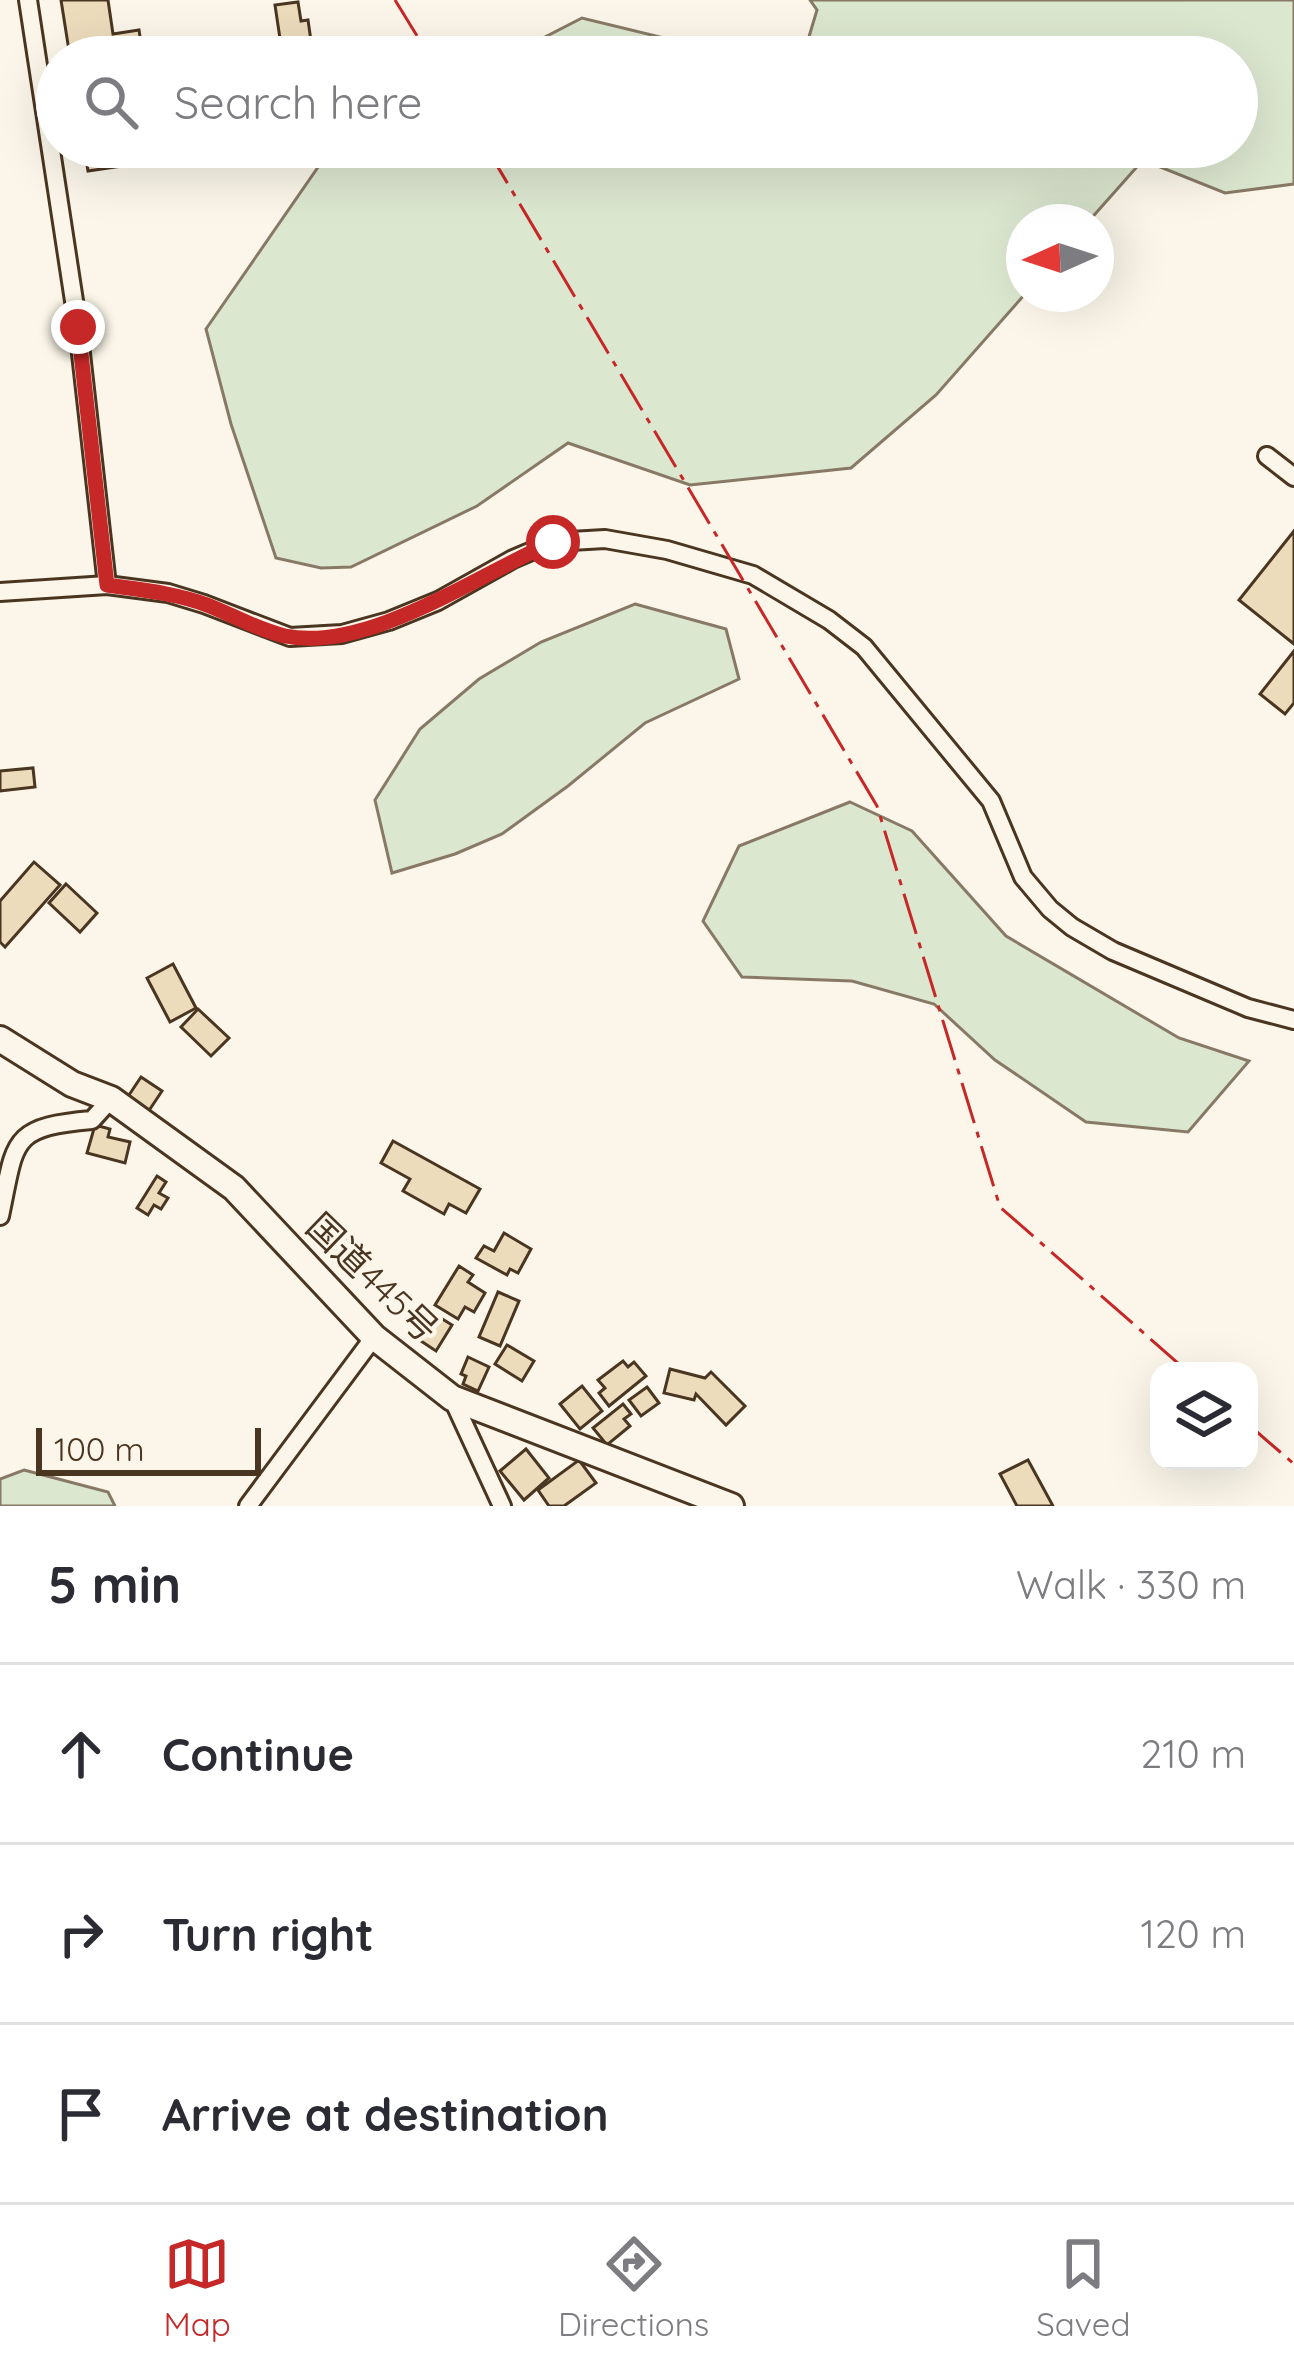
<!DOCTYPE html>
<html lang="en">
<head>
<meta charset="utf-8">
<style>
  :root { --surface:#fff; --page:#f7f7f7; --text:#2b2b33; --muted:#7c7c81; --line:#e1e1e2; --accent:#c62828 }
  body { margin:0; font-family:Quicksand,"Noto Sans JP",sans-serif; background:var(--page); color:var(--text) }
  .controls { position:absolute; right:36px; bottom:36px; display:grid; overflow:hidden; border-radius:24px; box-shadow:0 12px 48px #0002 }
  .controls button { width:108px; height:108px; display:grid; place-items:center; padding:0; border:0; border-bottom:3px solid var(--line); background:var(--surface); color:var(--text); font:60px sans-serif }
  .compass { position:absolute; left:1006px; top:204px; width:108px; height:108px; border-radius:50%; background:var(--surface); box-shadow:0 12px 48px #0002; rotate:267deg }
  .scale { position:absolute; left:36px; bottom:30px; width:225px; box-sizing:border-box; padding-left:12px; border:6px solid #4a3520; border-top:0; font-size:33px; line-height:42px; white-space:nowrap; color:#4a3520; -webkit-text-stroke:9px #fbf6e9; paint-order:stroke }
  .stop { position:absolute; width:36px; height:36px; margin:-27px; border:9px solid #c62828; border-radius:50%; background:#fff }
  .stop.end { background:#c62828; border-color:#fff; box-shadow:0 3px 12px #0008 }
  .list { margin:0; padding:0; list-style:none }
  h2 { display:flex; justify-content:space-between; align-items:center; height:156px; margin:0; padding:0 48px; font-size:51px }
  h2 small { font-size:39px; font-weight:400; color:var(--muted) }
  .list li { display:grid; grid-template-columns:78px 1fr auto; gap:36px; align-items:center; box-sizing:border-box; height:180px; padding:0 48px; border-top:3px solid var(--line) }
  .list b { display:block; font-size:45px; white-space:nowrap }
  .list em { font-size:39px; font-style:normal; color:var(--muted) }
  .icon { flex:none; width:66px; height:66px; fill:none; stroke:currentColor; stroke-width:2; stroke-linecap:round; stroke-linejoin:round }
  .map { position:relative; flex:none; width:1294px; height:1506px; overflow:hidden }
  .search { position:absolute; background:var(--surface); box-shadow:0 12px 48px #0002; left:36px; right:36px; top:36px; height:132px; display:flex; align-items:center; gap:30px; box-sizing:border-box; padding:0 42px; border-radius:66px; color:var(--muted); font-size:45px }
  .sheet { height:696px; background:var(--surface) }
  nav { display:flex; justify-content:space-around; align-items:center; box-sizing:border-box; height:168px; border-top:3px solid var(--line); background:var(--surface); font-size:33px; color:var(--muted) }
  nav a { display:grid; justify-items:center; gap:6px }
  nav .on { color:var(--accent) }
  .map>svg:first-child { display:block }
</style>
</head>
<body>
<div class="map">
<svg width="1294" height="1506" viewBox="0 0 1294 1506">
  <rect width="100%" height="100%" fill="#fbf6e9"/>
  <!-- green -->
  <g fill="#dce7d0" stroke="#887966" stroke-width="3">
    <polygon points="810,0 1294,0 1294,184 1225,193 1143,160 1088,222 1024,222 1025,294 936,395 851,468 690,485 568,443 477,506 351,567 321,568 276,558 231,424 206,329 332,147 1237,147 1237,57 506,57 582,18 738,56 805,50 817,10"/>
    <polygon points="635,604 726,629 739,679 645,723 568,786 502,834 455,854 392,873 375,800 420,729 479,679 541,642"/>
    <polygon points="850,802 912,831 1006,936 1179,1038 1249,1061 1188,1132 1086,1122 995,1060 934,1004 852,981 742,977 703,921 739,846"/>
    <polygon points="24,1470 108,1492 115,1506 0,1506 0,1479"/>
  </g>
  <!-- building -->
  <g fill="#ecdcbc" stroke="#4a3520" stroke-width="3">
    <polygon points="61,0 108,0 113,34 139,30 143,57 70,57"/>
    <polygon points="298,2 301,21 308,20 312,48 301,50 302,57 279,57 278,53 282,52 275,5"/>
    <polygon points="84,147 157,147 158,151 128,156 129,165 88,171"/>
    <polygon points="1294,531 1294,644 1239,600"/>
    <polygon points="1294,651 1294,703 1285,714 1260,694"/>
    <polygon points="33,768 35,787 0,791 0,771"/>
    <polygon points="34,862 60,885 5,947 0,942 0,901"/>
    <polygon points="66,884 97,913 80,932 49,903"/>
    <polygon points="173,964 196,1008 170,1022 147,978"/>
    <polygon points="198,1009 229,1038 211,1056 181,1027"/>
    <polygon points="141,1077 162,1091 148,1112 127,1098"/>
    <polygon points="95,1125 110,1129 108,1137 130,1142 125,1163 87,1153"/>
    <polygon points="393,1141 480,1189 466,1213 449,1204 444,1214 403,1191 410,1179 381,1163"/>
    <polygon points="157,1176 166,1182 159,1193 168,1198 161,1209 154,1205 148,1215 137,1208"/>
    <polygon points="336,1226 367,1259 349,1277 317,1244"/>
    <polygon points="504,1233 531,1249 518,1273 510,1269 507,1275 476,1258 484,1246 494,1251"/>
    <polygon points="459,1266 473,1275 468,1282 485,1293 474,1312 465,1307 458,1319 435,1305"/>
    <polygon points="498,1292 519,1301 500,1346 479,1337"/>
    <polygon points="431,1312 452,1325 436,1351 415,1337"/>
    <polygon points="507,1345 534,1361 522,1381 495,1364"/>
    <polygon points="468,1357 489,1367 478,1391 463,1384 466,1376 461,1374"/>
    <polygon points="623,1361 628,1367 634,1362 646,1376 609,1406 599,1393 605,1388 598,1380"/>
    <polygon points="670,1369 705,1378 711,1372 745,1406 726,1425 696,1394 694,1400 664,1393"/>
    <polygon points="582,1386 602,1411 580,1429 560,1404"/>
    <polygon points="647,1387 659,1403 641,1416 629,1400"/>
    <polygon points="623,1404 631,1414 624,1419 630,1426 607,1445 593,1428"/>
    <polygon points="526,1449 549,1478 524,1500 500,1471"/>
    <polygon points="579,1460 596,1483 564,1506 549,1506 538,1490"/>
    <polygon points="1028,1460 1053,1506 1017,1506 1000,1474"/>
  </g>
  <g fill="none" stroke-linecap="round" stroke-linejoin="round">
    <!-- minor casing -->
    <g stroke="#4a3520" stroke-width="22">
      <g id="minor">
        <polyline points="28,0 78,327 107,585"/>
        <polyline points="1267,456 1294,477"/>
        <polyline points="0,592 107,585 168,593 204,604 290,637 342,634 389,621 438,601 513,559 553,542 605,539 667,550 753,575 829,620 864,647 991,801 1023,877 1050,909 1072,927 1113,951 1248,1008 1294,1020"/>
        <path d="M 0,1216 C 16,1141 9,1127 92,1120 L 111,1099"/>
        <polyline points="452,1398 502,1506"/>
        <polyline points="248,1506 374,1337"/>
      </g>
    </g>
    <!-- highway casing -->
    <g stroke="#4a3520" stroke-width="30">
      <polyline id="highway" points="0,1039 72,1084 111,1099 234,1188 374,1337 452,1398 731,1506"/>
    </g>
    <!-- minor -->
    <use href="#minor" stroke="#fbf6e9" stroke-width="16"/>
    <!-- highway -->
    <use href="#highway" stroke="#fbf6e9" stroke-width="24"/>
    <!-- power -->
    <g stroke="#c62828" stroke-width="3" stroke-dasharray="42 9 6 9" stroke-linecap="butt">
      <polyline points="395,0 430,57"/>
      <polyline points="486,147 877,806 1000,1207 1187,1371"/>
      <polyline points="1249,1425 1294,1464"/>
    </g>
  </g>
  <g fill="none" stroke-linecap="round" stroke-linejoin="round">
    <!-- route -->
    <path stroke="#c62828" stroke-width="15" d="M 78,327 L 107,585 C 141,590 175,593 207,605 C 233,615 258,630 285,636 C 367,653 480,574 553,542"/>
  </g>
  <g text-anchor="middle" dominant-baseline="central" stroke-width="9" stroke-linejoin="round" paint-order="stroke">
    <!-- street labels -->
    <g font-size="36" fill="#4a3520" stroke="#fbf6e9">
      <text transform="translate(373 1277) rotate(44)">国道445号</text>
    </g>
  </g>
</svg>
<div class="controls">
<button><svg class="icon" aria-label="layers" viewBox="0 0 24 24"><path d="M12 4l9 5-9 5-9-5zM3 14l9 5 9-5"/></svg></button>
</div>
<svg class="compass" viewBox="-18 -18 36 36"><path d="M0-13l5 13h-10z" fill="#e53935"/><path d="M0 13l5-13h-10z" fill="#7c7c81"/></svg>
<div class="scale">100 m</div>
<div class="stop" style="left:553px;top:542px"></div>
<div class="stop end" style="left:78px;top:327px"></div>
<div class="search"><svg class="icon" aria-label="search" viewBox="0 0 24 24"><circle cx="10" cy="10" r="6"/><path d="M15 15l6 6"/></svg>Search here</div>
</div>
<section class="sheet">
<h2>5 min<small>Walk · 330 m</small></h2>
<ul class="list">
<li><svg class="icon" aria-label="ahead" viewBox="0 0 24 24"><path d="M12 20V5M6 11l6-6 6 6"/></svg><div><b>Continue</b></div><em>210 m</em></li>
<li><svg class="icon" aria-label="right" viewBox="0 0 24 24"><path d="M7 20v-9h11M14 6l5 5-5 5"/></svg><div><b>Turn right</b></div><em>120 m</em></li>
<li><svg class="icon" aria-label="arrive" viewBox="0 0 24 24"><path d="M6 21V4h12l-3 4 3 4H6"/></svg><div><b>Arrive at destination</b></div></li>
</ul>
</section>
<nav>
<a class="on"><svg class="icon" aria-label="map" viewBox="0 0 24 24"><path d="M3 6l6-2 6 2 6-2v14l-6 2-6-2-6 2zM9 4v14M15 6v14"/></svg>Map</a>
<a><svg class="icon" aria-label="directions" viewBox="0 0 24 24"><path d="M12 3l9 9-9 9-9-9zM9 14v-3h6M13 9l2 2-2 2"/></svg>Directions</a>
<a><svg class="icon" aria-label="saved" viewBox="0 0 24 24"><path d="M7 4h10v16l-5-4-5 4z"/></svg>Saved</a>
</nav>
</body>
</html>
